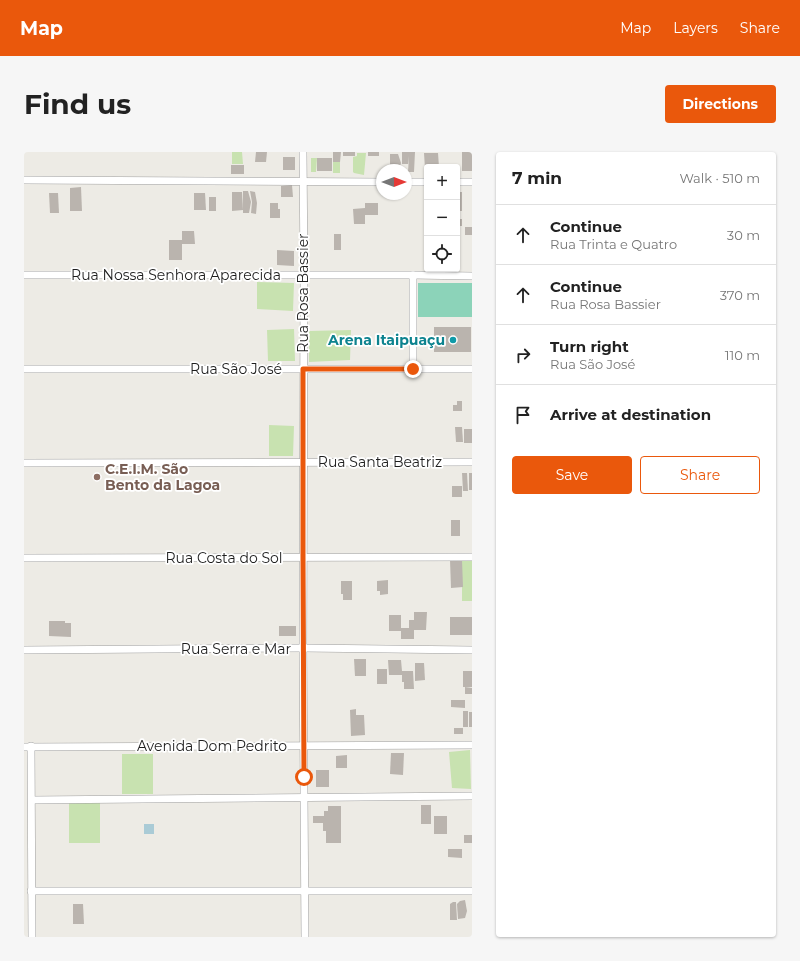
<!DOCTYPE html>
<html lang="en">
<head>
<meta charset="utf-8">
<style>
  :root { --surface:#fff; --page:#f6f6f6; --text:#222; --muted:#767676; --line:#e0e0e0; --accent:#ea580c }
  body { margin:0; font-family:Montserrat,sans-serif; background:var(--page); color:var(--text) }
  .controls { position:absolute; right:12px; top:12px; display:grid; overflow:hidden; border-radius:4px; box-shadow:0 1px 3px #0004 }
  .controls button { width:36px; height:36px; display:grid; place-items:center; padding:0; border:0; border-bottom:1px solid var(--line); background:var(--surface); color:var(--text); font:20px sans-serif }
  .compass { position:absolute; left:352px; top:12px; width:36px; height:36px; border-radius:50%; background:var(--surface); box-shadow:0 1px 3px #0004; rotate:90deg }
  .stop { position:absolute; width:12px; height:12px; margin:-9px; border:3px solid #ea580c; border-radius:50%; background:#fff }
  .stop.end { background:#ea580c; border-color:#fff; box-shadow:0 1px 4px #0008 }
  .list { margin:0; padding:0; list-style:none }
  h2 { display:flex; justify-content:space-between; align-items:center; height:52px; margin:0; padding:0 16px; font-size:17px }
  h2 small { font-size:13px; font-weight:400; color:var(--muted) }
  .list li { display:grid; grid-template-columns:26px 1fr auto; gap:12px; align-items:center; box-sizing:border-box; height:60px; padding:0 16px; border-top:1px solid var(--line) }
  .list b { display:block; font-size:15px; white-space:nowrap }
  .list p { margin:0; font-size:13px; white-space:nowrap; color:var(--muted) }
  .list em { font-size:13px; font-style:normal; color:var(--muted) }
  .actions { display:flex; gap:8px; padding:12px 16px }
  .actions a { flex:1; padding:9px 0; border:1px solid var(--accent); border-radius:4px; text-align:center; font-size:14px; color:var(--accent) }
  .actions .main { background:var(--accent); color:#fff }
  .icon { flex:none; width:22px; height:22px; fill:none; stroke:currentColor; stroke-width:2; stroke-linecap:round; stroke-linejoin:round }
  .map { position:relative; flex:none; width:448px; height:785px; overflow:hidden; border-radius:4px }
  header { display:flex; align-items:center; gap:24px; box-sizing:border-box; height:56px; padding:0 20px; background:var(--accent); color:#fff }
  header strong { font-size:19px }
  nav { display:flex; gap:22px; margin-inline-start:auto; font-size:14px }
  .intro { display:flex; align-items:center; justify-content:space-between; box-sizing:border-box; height:96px; padding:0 24px }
  h1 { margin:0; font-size:28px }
  .button { padding:10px 18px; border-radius:4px; background:var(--accent); color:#fff; font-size:14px; font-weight:700 }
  main { display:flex; gap:24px; padding:0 24px }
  aside { flex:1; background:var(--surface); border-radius:4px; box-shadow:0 1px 3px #0004 }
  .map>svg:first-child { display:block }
</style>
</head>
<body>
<header>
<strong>Map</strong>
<nav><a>Map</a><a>Layers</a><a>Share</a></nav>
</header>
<div class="intro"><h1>Find us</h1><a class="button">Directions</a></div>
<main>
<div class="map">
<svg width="448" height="785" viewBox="0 0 448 785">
  <rect width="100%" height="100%" fill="#edebe5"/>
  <!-- grass -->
  <g fill="#c8e2b0">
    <polygon points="208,0 218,0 219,12 208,12"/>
    <polygon points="333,1 342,1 340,23 330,21 329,20 329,5 333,4"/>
    <polygon points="287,6 293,6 292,20 287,20"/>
    <rect x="309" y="10" width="7" height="11"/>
    <polygon points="233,130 270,131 269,159 233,157"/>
    <polygon points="270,177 271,209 244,209 243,178"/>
    <polygon points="327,178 326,208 285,210 285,179"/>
    <polygon points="245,273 270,274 269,304 245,304"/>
    <rect x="438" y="409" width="10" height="40"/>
    <polygon points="446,598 447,637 428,636 425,600"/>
    <rect x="98" y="602" width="31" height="40"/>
    <rect x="45" y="651" width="31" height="40"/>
  </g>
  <!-- pitch -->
  <rect fill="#8cd3b9" x="394" y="131" width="54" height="34"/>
  <!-- water -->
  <rect fill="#aacbd6" x="120" y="672" width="10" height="10"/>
  <!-- building -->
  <g fill="#bab4ae">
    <polygon points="232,0 243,0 242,10 231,10"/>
    <polygon points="309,0 317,0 316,10 309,10"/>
    <rect x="319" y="0" width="12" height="4"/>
    <rect x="344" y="0" width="11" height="4"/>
    <polygon points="378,0 391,0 390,20 384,20 385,4 384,12 378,12"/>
    <rect x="438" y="0" width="10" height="19"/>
    <polygon points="400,1 414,1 415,15 403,15 403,17 401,17"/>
    <polygon points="366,2 374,2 377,11 375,18 366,18"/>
    <rect x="259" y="5" width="12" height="13"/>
    <rect x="293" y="6" width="15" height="13"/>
    <rect x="207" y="13" width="13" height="9"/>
    <polygon points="268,33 269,45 257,45 257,34"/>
    <polygon points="57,35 58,59 46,59 46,36"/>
    <polygon points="219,39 224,39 227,50 225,61 219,61"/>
    <polygon points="226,39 231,40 233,51 232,62 227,61 228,50"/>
    <polygon points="208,40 218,40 219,58 208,59"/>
    <rect x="433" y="40" width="5" height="19"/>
    <polygon points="25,41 34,41 35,61 26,61"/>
    <polygon points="170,41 181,41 182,58 170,58"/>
    <rect x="185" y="45" width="7" height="14"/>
    <polygon points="246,51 254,51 254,57 256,57 256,66 246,66"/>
    <polygon points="341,51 354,51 354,63 341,63 341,72 330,72 329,57 341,56"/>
    <rect x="433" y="67" width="5" height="7"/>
    <rect x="441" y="75" width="7" height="8"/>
    <polygon points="158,79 170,79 171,92 158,92 158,108 145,108 145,88 158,88"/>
    <rect x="310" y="82" width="7" height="16"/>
    <polygon points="253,98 270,99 270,114 253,113"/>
    <rect x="410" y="175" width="37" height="25"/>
    <polygon points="433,249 438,249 438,259 429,259 429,253 433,253"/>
    <polygon points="431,275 438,275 439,290 432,290"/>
    <rect x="440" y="277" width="8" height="14"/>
    <polygon points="438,321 443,321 444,339 439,339"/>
    <rect x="445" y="321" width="3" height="17"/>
    <rect x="428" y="334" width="10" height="11"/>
    <rect x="427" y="368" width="9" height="16"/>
    <polygon points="426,408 438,408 439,435 427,436"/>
    <polygon points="364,428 364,442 356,443 356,439 353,439 353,429"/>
    <polygon points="317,429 328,429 328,448 319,448 319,442 317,442"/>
    <polygon points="390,460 403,460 402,478 390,478 390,487 377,487 377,479 365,479 365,463 377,463 377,476 385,476 385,468 390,468"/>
    <rect x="426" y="465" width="22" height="18"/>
    <polygon points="25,469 41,469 41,471 47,471 47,485 25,484"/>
    <rect x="255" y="474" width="17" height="10"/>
    <polygon points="330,507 342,507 342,524 331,524"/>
    <polygon points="364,508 377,508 378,519 389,519 390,537 380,537 380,530 378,530 378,523 365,523"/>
    <polygon points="391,511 400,511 401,528 391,529"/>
    <rect x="353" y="517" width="10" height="15"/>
    <rect x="439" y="519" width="9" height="16"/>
    <polygon points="441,535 448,536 448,542 441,542"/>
    <polygon points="427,548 441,548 441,556 427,555"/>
    <polygon points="332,557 332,563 340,563 341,583 327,584 326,558"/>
    <rect x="439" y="559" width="5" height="16"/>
    <rect x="445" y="560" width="3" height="15"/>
    <rect x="430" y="576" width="9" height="6"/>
    <polygon points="367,601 380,601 379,623 366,622"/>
    <polygon points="323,603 323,616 312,616 312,604"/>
    <rect x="292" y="618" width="13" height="17"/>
    <rect x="397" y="653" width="10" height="19"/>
    <polygon points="304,654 317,654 317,691 302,691 302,679 299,679 299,671 289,671 289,664 300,664 300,659 304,659"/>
    <rect x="410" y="664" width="13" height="18"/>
    <rect x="440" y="683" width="8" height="8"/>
    <polygon points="424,697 438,697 438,706 424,705"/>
    <polygon points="441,748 443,759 441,766 434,767 433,752 436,749"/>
    <polygon points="429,750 432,750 433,768 426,768 426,752"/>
    <polygon points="49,752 59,752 60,772 49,772"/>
  </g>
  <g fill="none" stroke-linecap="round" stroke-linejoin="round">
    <!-- minor casing -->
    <g stroke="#9f9f9f" stroke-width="8">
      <g id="minor">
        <polyline points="279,0 280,123 279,496 281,785"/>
        <polyline points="0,28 358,30"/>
        <polyline points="382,30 403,30"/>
        <polyline points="433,30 448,30"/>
        <polyline points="0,123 389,123 448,124"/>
        <polyline points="0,217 448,217"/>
        <polyline points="389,217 389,123"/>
        <polyline points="0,311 448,310"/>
        <polyline points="0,406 448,405"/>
        <polyline points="0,498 279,496 448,498"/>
        <polyline points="7,594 8,785"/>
        <polyline points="0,595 448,593"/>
        <polyline points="8,648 448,644"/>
        <polyline points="7,739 448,739"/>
      </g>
    </g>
    <!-- minor -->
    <use href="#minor" stroke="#fff" stroke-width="7"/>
  </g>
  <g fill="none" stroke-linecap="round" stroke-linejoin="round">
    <!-- route -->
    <polyline stroke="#ea580c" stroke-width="5" points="280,625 279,405 279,217 389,217"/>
  </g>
  <!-- markers -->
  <circle fill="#0f9aa8" stroke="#fff" stroke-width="1.5" cx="429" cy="188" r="4"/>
  <circle fill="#8d6e63" stroke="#fff" stroke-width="1.5" cx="73" cy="325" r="4"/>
  <g text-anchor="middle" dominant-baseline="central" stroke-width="3.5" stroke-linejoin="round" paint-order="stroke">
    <!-- street labels -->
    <g font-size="14" fill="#1e1e1e" stroke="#fff">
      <text x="152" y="123">Rua Nossa Senhora Aparecida</text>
      <text transform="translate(279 141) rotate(-90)">Rua Rosa Bassier</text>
      <text x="212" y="217">Rua São José</text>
      <text x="356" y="310">Rua Santa Beatriz</text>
      <text x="200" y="406">Rua Costa do Sol</text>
      <text x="212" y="497">Rua Serra e Mar</text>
      <text x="188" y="594">Avenida Dom Pedrito</text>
    </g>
    <!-- culture labels -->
    <g font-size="14" font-weight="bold" fill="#0d838f" stroke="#fff" text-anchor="end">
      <text x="421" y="188">Arena Itaipuaçu</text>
    </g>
    <!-- education labels -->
    <g font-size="14" font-weight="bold" fill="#785e54" stroke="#fff" text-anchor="start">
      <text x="81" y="317">C.E.I.M. São<tspan x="81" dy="16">Bento da Lagoa</tspan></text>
    </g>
  </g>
</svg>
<div class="controls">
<button>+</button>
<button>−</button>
<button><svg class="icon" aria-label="locate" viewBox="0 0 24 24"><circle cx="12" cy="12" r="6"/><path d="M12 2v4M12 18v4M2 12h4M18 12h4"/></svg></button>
</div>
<svg class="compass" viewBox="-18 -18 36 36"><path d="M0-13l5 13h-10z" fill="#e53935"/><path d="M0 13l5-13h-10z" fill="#767676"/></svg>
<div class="stop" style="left:280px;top:625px"></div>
<div class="stop end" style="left:389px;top:217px"></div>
</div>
<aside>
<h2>7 min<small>Walk · 510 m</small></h2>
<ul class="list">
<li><svg class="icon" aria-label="ahead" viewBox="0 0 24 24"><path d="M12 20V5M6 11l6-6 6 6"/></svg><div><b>Continue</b><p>Rua Trinta e Quatro</p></div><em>30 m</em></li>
<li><svg class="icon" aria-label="ahead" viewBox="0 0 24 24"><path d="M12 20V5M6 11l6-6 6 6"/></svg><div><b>Continue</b><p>Rua Rosa Bassier</p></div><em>370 m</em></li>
<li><svg class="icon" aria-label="right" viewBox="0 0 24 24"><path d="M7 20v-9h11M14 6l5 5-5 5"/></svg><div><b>Turn right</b><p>Rua São José</p></div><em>110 m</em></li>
<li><svg class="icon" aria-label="arrive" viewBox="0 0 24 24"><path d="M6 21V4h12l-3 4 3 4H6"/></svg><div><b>Arrive at destination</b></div></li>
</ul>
<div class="actions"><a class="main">Save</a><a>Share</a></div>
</aside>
</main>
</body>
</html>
